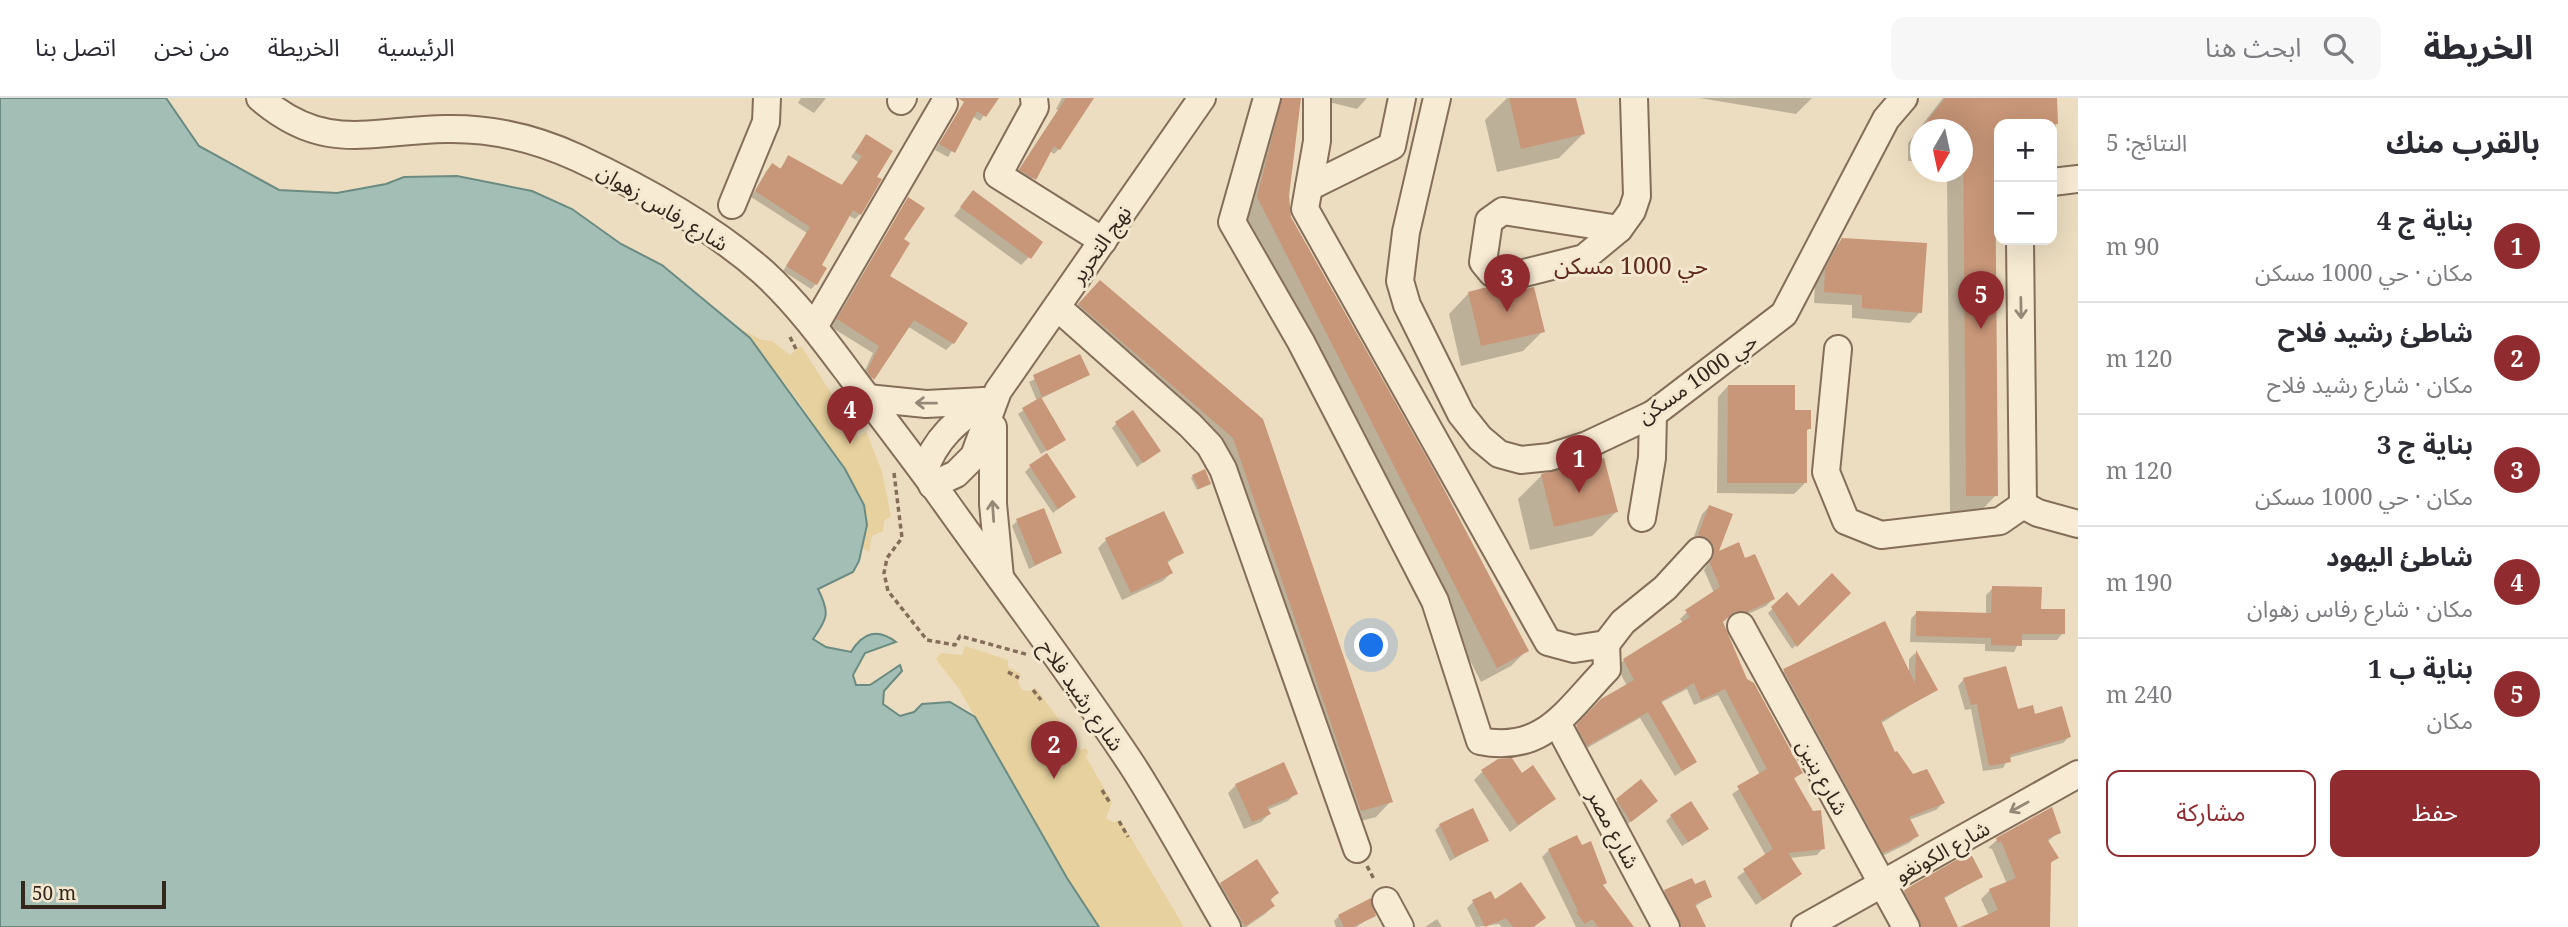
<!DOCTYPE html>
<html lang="ar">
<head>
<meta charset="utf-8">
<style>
  :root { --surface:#fff; --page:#f7f7f7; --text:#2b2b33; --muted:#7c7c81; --line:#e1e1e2; --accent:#902c30 }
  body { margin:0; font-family:"Noto Serif","Noto Sans Arabic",serif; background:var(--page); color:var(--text); direction:rtl }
  .controls { position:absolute; right:21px; top:21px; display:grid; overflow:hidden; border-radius:14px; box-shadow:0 7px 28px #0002 }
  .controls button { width:63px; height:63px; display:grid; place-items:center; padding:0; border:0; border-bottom:2px solid var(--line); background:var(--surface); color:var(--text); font:35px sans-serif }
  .compass { position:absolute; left:1910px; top:21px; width:63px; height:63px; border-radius:50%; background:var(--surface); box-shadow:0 7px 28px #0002; rotate:189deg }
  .scale { position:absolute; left:21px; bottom:18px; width:145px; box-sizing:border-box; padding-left:7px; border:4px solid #34271d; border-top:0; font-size:19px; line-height:24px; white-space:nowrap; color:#34271d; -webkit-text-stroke:5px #f3e8cf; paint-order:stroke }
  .you { position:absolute; left:1372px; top:548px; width:24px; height:24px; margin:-18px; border:5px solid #fff; border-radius:50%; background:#1a73e8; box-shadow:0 0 0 10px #1a73e833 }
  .badge { display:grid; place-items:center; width:46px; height:46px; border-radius:50%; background:var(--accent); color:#fff; font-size:23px; font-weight:700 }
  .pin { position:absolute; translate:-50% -58px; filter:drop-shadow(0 2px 4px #0008) }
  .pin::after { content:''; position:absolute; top:37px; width:24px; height:21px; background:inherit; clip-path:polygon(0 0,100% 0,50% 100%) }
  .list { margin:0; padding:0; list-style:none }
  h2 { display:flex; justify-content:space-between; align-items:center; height:91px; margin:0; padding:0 28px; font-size:30px }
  h2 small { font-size:23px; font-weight:400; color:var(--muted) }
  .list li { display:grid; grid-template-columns:46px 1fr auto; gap:21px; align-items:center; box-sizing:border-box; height:112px; padding:0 28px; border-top:2px solid var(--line) }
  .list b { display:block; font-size:26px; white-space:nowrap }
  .list p { margin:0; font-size:23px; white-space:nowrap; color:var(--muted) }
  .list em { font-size:23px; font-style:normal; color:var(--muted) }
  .actions { display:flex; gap:14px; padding:21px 28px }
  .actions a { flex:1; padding:16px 0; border:2px solid var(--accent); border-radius:14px; text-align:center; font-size:24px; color:var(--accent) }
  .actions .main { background:var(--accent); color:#fff }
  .icon { flex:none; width:38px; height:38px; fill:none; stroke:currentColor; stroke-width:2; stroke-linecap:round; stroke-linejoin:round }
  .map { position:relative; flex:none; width:2078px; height:829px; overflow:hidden; direction:ltr }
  header { display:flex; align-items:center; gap:42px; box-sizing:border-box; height:98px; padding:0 35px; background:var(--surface); border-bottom:2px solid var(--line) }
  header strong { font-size:33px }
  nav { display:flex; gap:38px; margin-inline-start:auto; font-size:24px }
  .search { width:490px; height:63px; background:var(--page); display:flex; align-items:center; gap:18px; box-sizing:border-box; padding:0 24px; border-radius:14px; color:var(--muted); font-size:26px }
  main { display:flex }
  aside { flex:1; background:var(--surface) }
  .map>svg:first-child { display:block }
</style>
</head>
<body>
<header>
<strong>الخريطة</strong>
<div class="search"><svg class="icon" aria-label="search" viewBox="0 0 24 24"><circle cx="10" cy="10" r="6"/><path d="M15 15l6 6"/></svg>ابحث هنا</div>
<nav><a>الرئيسية</a><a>الخريطة</a><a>من نحن</a><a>اتصل بنا</a></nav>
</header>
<main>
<aside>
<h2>بالقرب منك<small>النتائج: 5</small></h2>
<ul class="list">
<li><span class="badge">1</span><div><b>بناية ج 4</b><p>مكان · حي 1000 مسكن</p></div><em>90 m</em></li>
<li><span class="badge">2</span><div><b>شاطئ رشيد فلاح</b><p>مكان · شارع رشيد فلاح</p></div><em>120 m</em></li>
<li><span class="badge">3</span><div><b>بناية ج 3</b><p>مكان · حي 1000 مسكن</p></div><em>120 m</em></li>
<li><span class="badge">4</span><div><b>شاطئ اليهود</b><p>مكان · شارع رفاس زهوان</p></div><em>190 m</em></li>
<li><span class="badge">5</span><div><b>بناية ب 1</b><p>مكان</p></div><em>240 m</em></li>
</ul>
<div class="actions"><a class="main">حفظ</a><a>مشاركة</a></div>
</aside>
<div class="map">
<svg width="2078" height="829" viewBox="0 0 2078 829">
  <rect width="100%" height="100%" fill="#ecddc0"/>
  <!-- sand -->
  <g fill="#e7d19e">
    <polygon points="737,229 762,242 772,243 790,257 801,248 859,339 866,333 882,374 891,418 884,423 883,433 872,438 869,454 863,450 867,427 864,407 800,305 750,240"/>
    <polygon points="965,548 1008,562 1008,569 1021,576 1018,584 1022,592 1031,593 1035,589 1081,652 1086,650 1089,654 1086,659 1112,704 1106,720 1113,724 1121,723 1184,829 1099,829 1067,780 959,591 936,561 941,555 962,557"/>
  </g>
  <!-- water -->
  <path fill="#a3beb5" stroke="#6b8b82" stroke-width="2" d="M 0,0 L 166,0 L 199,48 L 279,92 L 337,95 L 386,86 L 404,79 L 457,78 L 532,93 L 572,111 L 621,146 L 662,167 L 750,240 L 845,371 L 864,407 L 867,427 L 859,463 L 853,474 L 818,491 C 830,515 828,520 813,541 L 826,549 L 851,554 C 863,534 878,530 896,544 L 865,555 L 853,577 L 856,587 L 870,587 L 900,567 L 902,573 L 884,593 L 883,606 L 900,618 L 914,614 L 922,606 L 950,604 L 975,619 L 1067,780 L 1099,829 L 0,829 Z"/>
  <!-- shadow -->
  <g fill="#0003">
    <polygon points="801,0 826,0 814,15 798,5"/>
    <polygon points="967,0 996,0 980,23 972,18 948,59 935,52"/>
    <polygon points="1062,0 1092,0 1059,51 1054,56 1050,53 1029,86 1015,77 1058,12 1056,11"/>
    <polygon points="1264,0 1300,0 1287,98 1290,119 1527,552 1511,568 1481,584 1243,116"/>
    <polygon points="1326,0 1367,0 1357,11 1325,3"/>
    <polygon points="1507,0 1574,0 1583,36 1559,60 1497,74 1485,22"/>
    <polygon points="1699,0 1812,0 1796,16"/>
    <polygon points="1943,0 2055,0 2056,43 2052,48 2052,26 1999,26 1999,61 1994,61 1996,397 1980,414 1950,414 1947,74 1962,74 1962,32 1920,32 1920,63 1908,63 1908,45"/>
    <polygon points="866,38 875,79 860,116 855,121 848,117 819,168 816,186 811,191 783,173 807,135 751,99 767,72 772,67 779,72 789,59 841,88 858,64 851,59"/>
    <polygon points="973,94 1029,159 1021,167 954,118"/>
    <polygon points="908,101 902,142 888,179 953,245 946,252 907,228 866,288 861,281 873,255 831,229"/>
    <polygon points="1842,142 1920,214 1910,225 1852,220 1852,207 1814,205 1815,183 1831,153"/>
    <polygon points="1469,195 1543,233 1523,253 1461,268 1449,216"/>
    <polygon points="1085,199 1262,322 1391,703 1376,719 1346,727 1218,356 1064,222"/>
    <polygon points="1080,258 1088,277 1040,301 1063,342 1041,356 1018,316 1037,303 1029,284"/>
    <polygon points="1728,288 1793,314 1809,331 1805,334 1805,385 1794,396 1717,395 1718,299"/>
    <polygon points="1117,325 1158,353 1137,369 1112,330"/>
    <polygon points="1030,369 1074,399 1053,415 1025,374"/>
    <polygon points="1542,377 1616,414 1592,438 1530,452 1518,401"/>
    <polygon points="1193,378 1207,387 1197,392 1191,380"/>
    <polygon points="1709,409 1716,456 1745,462 1773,501 1766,508 1739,520 1726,520 1721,524 1746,582 1801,674 1794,681 1823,750 1817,757 1789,760 1800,776 1756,807 1737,779 1766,758 1732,696 1760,677 1718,597 1694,607 1687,591 1660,605 1695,664 1675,678 1640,620 1580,654 1571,635 1602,602 1627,588 1617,569 1624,562 1683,525 1680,521 1687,514 1714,495 1704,472 1708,465 1708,455 1692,444 1702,416"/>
    <polygon points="1163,415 1182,454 1166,466 1171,475 1163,483 1122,502 1098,450 1106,442"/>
    <polygon points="1017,423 1060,455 1029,471 1012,428"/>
    <polygon points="1993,490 2040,512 2063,535 2057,542 2020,542 2014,554 1985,553 1985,546 1910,544 1911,521 1917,514 1986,516 1986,497"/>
    <polygon points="1849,495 1792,551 1768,515 1787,497 1799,510"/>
    <polygon points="1884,525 1909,577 1909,561 1915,555 1936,591 1880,626 1894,657 1912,679 1943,705 1936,712 1909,722 1917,738 1909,745 1876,761 1777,580 1784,573"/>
    <polygon points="1964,581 2017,613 2034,618 2069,639 2063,645 2009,660 2003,670 1983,673 1971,611 1965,612 1958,588"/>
    <polygon points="1482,674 1521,677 1554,701 1510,734 1474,682"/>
    <polygon points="1641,684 1651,708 1625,728 1612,707"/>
    <polygon points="1236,687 1296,695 1288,703 1267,712 1269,716 1261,724 1244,731 1228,695"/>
    <polygon points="1671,718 1702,736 1682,748 1666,723"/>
    <polygon points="1440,727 1487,742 1450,763 1435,732"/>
    <polygon points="2059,734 2047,744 2057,759 2049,767 2049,829 1989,818 1981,801 1990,792 2007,786 1992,751 1988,750 1997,742"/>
    <polygon points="1549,752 1602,788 1632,829 1576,829 1542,759"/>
    <polygon points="1981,779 1943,801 1956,829 1913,829 1898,799 1905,793"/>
    <polygon points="1221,786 1277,795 1270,803 1273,808 1265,816 1246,829 1233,829 1213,794"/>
    <polygon points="1694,788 1710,799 1694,809 1704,829 1676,829 1660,798 1665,793"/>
    <polygon points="1473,804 1494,804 1544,820 1534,829 1502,829 1499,826 1476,829 1467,810"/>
    <polygon points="1374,817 1356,829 1336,829 1334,823 1339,818"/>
    <polygon points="1437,821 1442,829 1425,829"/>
  </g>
  <!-- building -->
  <g fill="#c89678">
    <polygon points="958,0 999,0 986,19 977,13 955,55 939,46 964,4"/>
    <polygon points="1066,0 1094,0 1060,52 1054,48 1036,82 1019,72"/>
    <polygon points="1282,0 1301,0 1289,98 1291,119 1436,376 1529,553 1497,570 1257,99"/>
    <polygon points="1509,0 1576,0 1585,36 1521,51"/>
    <polygon points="1945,0 2057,0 2058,26 1999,26 1999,46 1995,46 1998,398 1966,398 1963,32 1920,32"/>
    <polygon points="866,36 893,53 877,79 882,81 861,117 853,112 822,167 827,170 817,187 786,168 810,129 755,93 772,65 781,71 788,57 842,87 862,58 855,54"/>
    <polygon points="973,92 1043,144 1031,161 960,109"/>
    <polygon points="908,99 925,110 904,141 910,145 890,178 968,225 954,246 914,222 874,282 867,273 879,248 837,221"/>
    <polygon points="1842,140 1927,145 1922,215 1862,210 1862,197 1824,194 1825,171"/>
    <polygon points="1100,182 1263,321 1393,704 1361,713 1233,340 1078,206"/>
    <polygon points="1487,189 1511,194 1534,189 1545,234 1481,248 1468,194"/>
    <polygon points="1080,256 1090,277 1042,299 1033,277"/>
    <polygon points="1728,287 1795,287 1795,312 1811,312 1811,331 1807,331 1807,385 1727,385"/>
    <polygon points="1041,299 1066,342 1047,353 1022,310"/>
    <polygon points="1133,312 1161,353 1143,365 1115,324"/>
    <polygon points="1047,355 1076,399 1058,411 1029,367"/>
    <polygon points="1604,360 1618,414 1554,429 1541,376"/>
    <polygon points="1205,371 1211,386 1199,391 1192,377"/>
    <polygon points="1709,407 1733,416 1719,453 1739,444 1745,460 1755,456 1775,501 1747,514 1734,514 1723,524 1747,581 1754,585 1803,675 1794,680 1813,713 1821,712 1825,751 1788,755 1802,776 1763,802 1743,771 1773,751 1737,688 1767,671 1725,591 1701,602 1694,585 1661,603 1697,664 1682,673 1648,614 1587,648 1576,627 1601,601 1634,582 1623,561 1690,519 1685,512 1720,489 1710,465 1714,457 1714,448 1709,441 1698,437"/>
    <polygon points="1044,410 1062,455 1035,467 1016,421"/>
    <polygon points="1164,413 1184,455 1167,463 1173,475 1131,495 1105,440"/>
    <polygon points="1832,475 1851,495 1797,549 1771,509 1787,494 1799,508"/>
    <polygon points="1992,488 2042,489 2041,511 2065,511 2065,536 2022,536 2022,548 1991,547 1991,540 1916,538 1916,513 1991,515"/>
    <polygon points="1885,523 1915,585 1916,552 1938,592 1881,623 1895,654 1897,653 1913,676 1927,671 1945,705 1909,719 1919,738 1883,755 1783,571"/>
    <polygon points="2006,568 2018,611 2033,607 2035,616 2062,608 2071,639 2010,657 2011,664 1989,668 1977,606 1971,607 1963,580"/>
    <polygon points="1512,660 1522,675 1533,667 1556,701 1518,727 1481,672 1498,661"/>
    <polygon points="1284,664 1298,696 1267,709 1271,716 1252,724 1235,686"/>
    <polygon points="1641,681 1658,703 1631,724 1616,701"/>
    <polygon points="1691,703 1709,731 1688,744 1670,717"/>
    <polygon points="2052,709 2061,735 2047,741 2059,760 2051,764 2050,829 1960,829 1998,812 1989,791 2016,780 2001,743 1998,745 1996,740"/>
    <polygon points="1473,710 1489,743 1455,759 1439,726"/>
    <polygon points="1577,737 1582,747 1591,743 1607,785 1603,787 1634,829 1598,829 1592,821 1585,826 1576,814 1578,813 1548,751"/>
    <polygon points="1970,754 1983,779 1944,799 1958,829 1922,829 1904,792"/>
    <polygon points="1257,761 1279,795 1270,801 1275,808 1245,828 1220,785"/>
    <polygon points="1692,780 1695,786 1705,782 1712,799 1695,806 1706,829 1682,829 1664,792"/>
    <polygon points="1521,784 1546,820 1533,829 1513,829 1506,820 1485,829 1472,802 1491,793 1495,801"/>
    <polygon points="1371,800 1376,818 1353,829 1344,829 1338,817"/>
  </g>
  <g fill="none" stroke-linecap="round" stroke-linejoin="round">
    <!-- minor casing -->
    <g stroke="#846e59" stroke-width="30">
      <g id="minor">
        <path d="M 260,0 C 325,56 370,32 446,31 C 492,30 537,41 578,60 C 642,90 710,127 763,174 C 797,205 824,242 851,278 C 881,318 912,358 941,398 C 1005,488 1073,577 1134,670 C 1167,722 1196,776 1227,829"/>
        <polyline points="1034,0 1035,9 998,77 1103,143"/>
        <path d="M 1267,0 L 1232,124 L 1301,244 L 1435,503 L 1480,643 C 1544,656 1567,612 1607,571 L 1606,546 L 1574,551 L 1548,544 L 1305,111 L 1317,43 L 1317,0"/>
        <polyline points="1437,0 1406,134 1400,183 1407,207 1461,316 1480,340 1499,356 1521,362 1550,359 1587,347 1653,316 1784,216 1886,21 1904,0"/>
        <polyline points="901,3 903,0"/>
        <polyline points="2052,84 2078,81"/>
        <polyline points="1309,89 1392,48 1402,0"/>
        <polyline points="732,107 766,24 767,0"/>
        <polygon points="1503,113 1619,131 1584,160 1508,179 1492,175 1483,164 1489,123"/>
        <polyline points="1619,131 1632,113 1637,98 1634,0"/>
        <polyline points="2020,142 2023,407 2038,415 2078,426"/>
        <polyline points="1057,209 1190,327 1210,348 1223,371 1357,751"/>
        <polyline points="814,229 944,6"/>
        <polyline points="1838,251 1826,374 1846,423 1881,437 2000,423 2023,407"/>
        <polyline points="867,300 926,306 984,303"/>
        <polyline points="993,329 993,406 1000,479"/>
        <path d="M 924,374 C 935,340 957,323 985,303"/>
        <polyline points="932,387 956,376 974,358 998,293 1202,0"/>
        <polyline points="1642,420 1652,360 1653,316"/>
        <polyline points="1741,528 1906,829"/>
        <polyline points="1606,546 1623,524 1665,490 1699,453"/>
        <polyline points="1562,634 1666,829"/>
        <polyline points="1386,803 1400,829"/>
        <polyline points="1805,829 2078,676"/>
      </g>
    </g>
    <!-- path -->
    <g stroke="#846e59" stroke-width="3.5" stroke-dasharray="5 3.5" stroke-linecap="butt">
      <polyline points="790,239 796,251"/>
      <polyline points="894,375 902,440 887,460 884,475 888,493 927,542 955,547 960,538 1029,557"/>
      <polyline points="1008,574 1019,580"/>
      <polyline points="1033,592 1041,602"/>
      <polyline points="1102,692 1110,705"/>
      <polyline points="1119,723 1128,739"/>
      <polyline points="1367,768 1375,783"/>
    </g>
    <!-- minor -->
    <use href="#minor" stroke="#f7ebd3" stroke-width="26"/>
  </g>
  <!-- one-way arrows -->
  <defs><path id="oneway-shaft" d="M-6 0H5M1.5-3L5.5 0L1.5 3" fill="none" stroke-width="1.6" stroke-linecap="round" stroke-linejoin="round" transform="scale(1.75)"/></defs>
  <g stroke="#968978">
    <use href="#oneway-shaft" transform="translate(2021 210) rotate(89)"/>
    <use href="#oneway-shaft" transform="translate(926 305) rotate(-179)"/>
    <use href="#oneway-shaft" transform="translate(993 413) rotate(-94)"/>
    <use href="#oneway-shaft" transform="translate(2019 709) rotate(151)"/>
  </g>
  <g text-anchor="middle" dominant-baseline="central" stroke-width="6" stroke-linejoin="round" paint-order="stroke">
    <!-- street labels -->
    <g font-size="21" fill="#34271d" stroke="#f3e8cf">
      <text transform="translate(663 109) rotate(31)">شارع رفاس زهوان</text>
      <text transform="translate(1100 146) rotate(-55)">نهج التحرير</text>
      <text transform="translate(1697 280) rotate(-35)">حي 1000 مسكن</text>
      <text transform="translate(1082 597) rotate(55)">شارع رشيد فلاح</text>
      <text transform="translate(1823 679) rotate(61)">شارع بنين</text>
      <text transform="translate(1614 731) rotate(62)">شارع مصر</text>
      <text transform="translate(1942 753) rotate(-29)">شارع الكونغو</text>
    </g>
    <!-- neighbourhood labels -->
    <g font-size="23" fill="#5f291e" stroke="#f3e8cf">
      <text x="1631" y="167">حي 1000 مسكن</text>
    </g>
  </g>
</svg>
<div class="controls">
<button>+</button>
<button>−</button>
</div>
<svg class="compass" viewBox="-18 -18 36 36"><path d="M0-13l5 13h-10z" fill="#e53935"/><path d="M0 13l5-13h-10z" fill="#7c7c81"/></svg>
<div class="scale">50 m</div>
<div class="you"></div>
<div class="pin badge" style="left:1579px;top:395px">1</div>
<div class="pin badge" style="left:1054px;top:681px">2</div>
<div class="pin badge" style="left:1507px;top:214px">3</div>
<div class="pin badge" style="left:850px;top:346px">4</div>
<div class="pin badge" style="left:1981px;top:231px">5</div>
</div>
</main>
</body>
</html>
